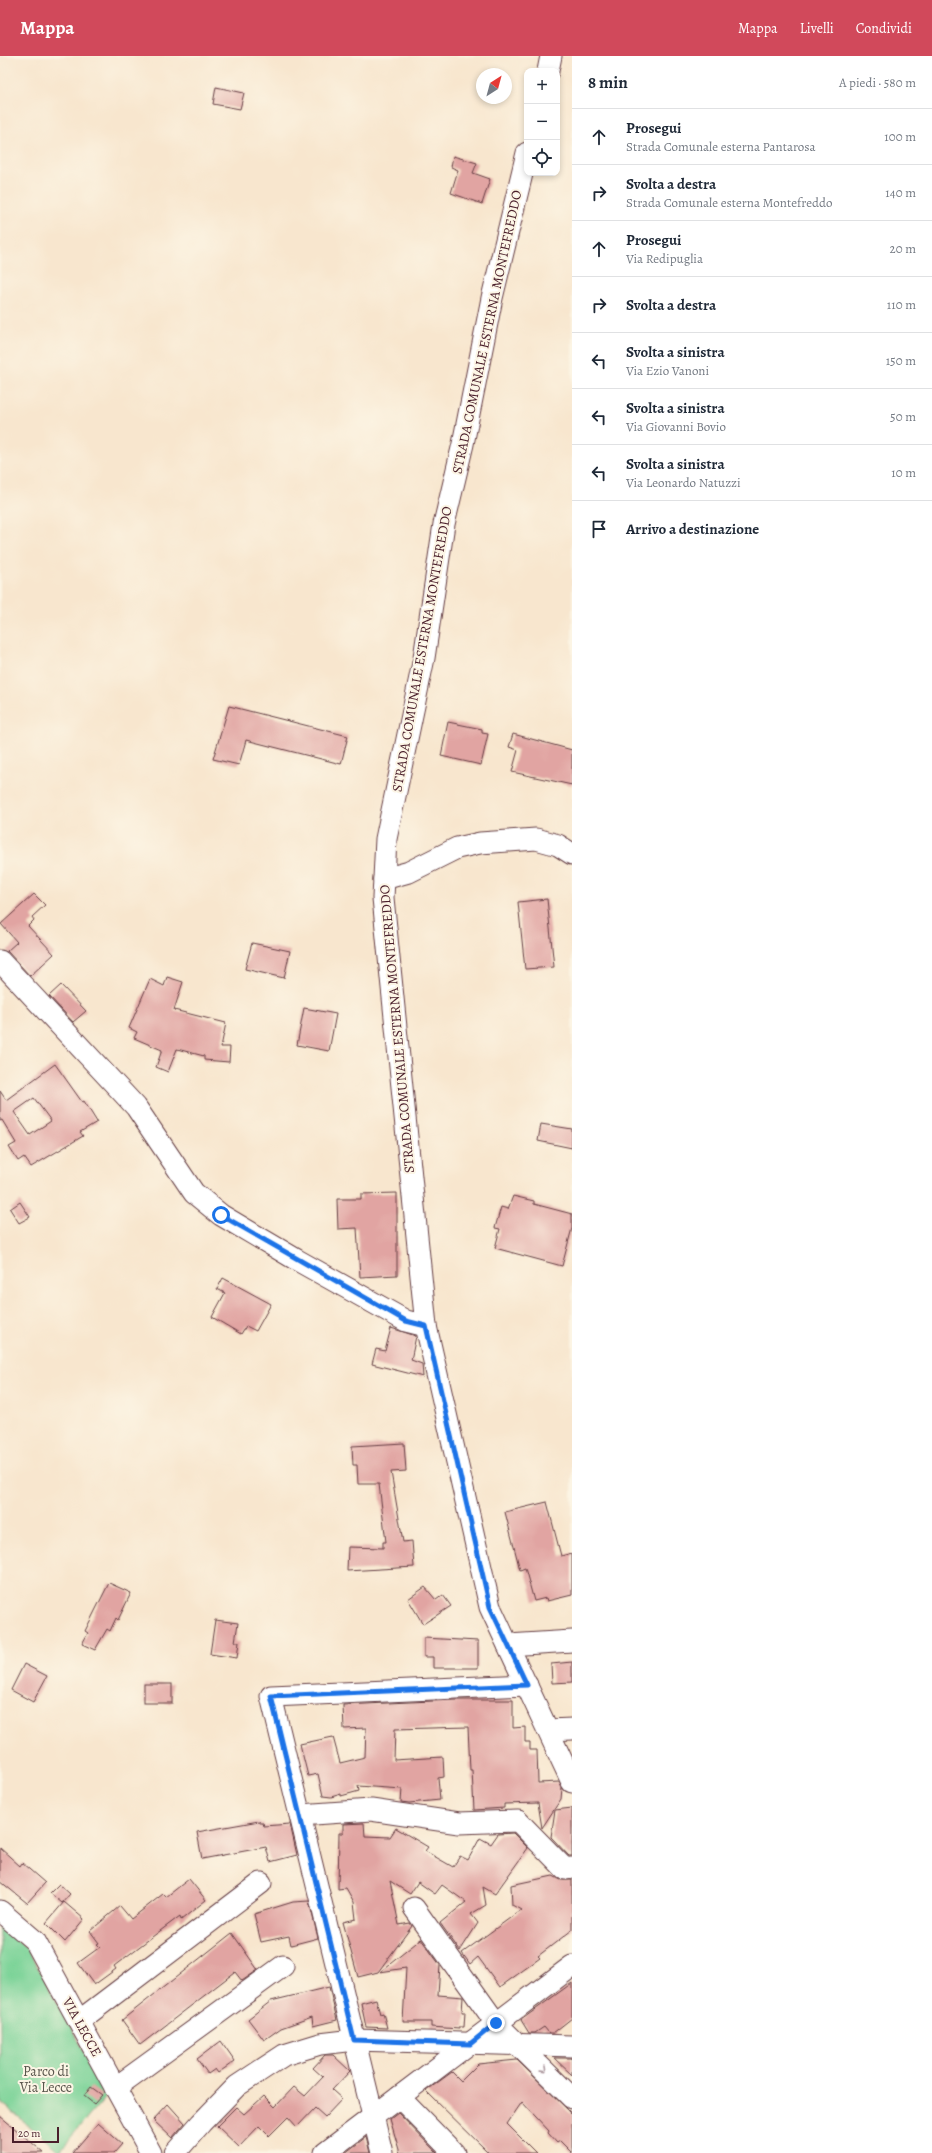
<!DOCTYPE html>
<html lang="it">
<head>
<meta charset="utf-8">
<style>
  :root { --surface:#fff; --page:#f2f2f3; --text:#1f2937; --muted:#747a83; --line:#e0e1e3; --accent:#d1495b }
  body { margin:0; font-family:Alegreya,serif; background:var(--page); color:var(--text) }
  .controls { position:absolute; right:12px; top:12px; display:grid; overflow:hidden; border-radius:8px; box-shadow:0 2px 6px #0003 }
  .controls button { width:36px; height:36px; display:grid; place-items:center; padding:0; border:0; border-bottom:1px solid var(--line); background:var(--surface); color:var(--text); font:20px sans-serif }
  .compass { position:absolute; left:476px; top:12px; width:36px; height:36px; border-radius:50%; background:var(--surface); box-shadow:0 2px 6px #0003; rotate:36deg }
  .scale { position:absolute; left:12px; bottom:10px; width:47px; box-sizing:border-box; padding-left:4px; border:2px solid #4a1f2b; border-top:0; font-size:11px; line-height:14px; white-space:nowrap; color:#4a1f2b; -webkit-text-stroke:3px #fcf5e5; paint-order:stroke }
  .stop { position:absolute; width:12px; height:12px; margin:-9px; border:3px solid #1a73e8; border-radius:50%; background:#fff }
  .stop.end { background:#1a73e8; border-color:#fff; box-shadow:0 1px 4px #0008 }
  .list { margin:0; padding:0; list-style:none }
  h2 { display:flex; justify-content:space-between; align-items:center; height:52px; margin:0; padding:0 16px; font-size:17px }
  h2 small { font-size:13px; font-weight:400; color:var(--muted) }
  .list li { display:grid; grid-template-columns:26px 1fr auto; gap:12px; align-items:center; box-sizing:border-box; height:56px; padding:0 16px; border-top:1px solid var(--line) }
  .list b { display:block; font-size:15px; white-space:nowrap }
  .list p { margin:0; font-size:13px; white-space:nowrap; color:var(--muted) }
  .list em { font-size:13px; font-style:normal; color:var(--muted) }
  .icon { flex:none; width:22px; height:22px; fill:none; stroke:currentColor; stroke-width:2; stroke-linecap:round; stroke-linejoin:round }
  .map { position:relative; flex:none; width:572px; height:2097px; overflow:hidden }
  header { display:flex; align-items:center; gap:24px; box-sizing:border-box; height:56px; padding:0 20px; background:var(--accent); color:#fff }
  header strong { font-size:19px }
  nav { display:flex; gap:22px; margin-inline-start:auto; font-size:14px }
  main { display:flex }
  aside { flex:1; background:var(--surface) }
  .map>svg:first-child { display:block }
</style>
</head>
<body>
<header>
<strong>Mappa</strong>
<nav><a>Mappa</a><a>Livelli</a><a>Condividi</a></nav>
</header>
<main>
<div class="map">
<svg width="572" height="2097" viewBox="0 0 572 2097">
  <rect width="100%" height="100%" fill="#fcf5e5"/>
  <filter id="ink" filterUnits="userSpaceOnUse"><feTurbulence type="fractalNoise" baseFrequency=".025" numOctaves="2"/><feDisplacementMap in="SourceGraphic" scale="8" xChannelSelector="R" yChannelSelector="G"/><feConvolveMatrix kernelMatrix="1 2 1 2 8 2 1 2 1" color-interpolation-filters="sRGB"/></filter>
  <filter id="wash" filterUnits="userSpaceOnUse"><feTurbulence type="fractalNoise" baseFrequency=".012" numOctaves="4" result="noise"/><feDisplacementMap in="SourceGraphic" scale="16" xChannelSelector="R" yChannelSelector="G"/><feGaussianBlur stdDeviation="0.9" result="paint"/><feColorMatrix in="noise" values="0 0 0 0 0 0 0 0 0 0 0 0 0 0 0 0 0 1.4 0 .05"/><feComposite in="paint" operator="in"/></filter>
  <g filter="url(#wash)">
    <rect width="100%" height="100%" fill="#f8e6ce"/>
    <!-- green -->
    <polygon fill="#7cd398" stroke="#637962" points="0,1870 27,1892 108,2038 59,2095 0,2045"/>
    <g id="blocks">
      <!-- building -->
      <g fill="#e1a4a2" fill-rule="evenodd">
        <polygon points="216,31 244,37 240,53 213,48"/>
        <polygon points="453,100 477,107 473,117 490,123 482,148 451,137 458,114 451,111"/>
        <polygon points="229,650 348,680 341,708 246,684 239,709 213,703"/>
        <polygon points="448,666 482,673 482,677 488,678 481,709 441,700"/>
        <polygon points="513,678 572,694 572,729 512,716 518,694 509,691"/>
        <polygon points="34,838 45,849 32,861 34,864 28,870 54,898 30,920 7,895 17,886 1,868"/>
        <polygon points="547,843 554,911 525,913 518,846"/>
        <polygon points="252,887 290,895 284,922 245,913"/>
        <polygon points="167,921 183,926 174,954 226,967 221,991 230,991 229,1006 204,1004 204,1000 177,993 168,1016 156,1011 162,994 134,982 137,976 129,972 150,923 164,930"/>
        <polygon points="61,929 86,955 73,966 49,940"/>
        <polygon points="304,952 336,958 329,995 297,989"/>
        <path d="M 55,1008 L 82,1046 L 84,1045 L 97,1066 L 80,1076 L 83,1080 L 31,1111 L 24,1101 L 18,1105 L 9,1091 L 16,1087 L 2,1064 L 0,1065 L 0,1035 L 6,1044 ZM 34,1042 L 51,1065 L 30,1079 L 14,1056 Z"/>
        <polygon points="541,1068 572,1073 572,1092 538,1085"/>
        <polygon points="397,1137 397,1219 360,1221 357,1172 338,1173 337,1143 361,1143 361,1138"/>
        <polygon points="513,1140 534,1145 534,1148 572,1158 572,1172 562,1210 495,1192 500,1173 495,1172 501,1151 508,1153"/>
        <polygon points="20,1146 30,1161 19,1167 10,1153"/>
        <polygon points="223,1222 271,1248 256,1275 246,1270 241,1278 212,1261 225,1237 217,1233"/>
        <polygon points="391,1272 416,1280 411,1304 422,1308 423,1321 372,1308 376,1293 385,1295"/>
        <polygon points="404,1387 406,1415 391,1416 403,1486 412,1485 414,1511 347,1515 348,1491 383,1492 383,1486 386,1486 379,1428 358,1428 357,1409 353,1409 352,1390"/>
        <polygon points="547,1446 561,1500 572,1497 572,1539 547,1545 546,1542 534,1545 525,1512 520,1514 505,1456"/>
        <polygon points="109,1527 131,1537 118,1564 116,1562 110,1575 107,1573 95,1594 82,1588 88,1577 85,1575"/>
        <polygon points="425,1531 436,1544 443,1539 451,1550 423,1568 408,1543"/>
        <polygon points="215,1564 238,1567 235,1586 239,1586 237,1602 210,1598"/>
        <polygon points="424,1582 478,1585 478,1612 433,1612 433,1601 424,1601"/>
        <polygon points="572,1606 572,1626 552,1627 551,1608"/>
        <polygon points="24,1608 47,1620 33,1646 11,1634"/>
        <rect x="144" y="1628" width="28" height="19"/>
        <polygon points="455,1644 513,1644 513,1672 525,1671 525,1686 530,1686 530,1694 537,1694 538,1727 559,1726 562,1732 561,1743 542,1772 538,1747 504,1748 504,1752 474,1754 472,1714 470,1714 468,1671 395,1673 394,1704 443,1701 444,1721 438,1722 440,1744 409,1747 401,1746 402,1733 358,1730 359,1735 341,1740 341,1738 331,1741 323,1740 318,1718 308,1720 300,1688 333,1681 340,1707 365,1701 366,1672 344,1673 343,1649"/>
        <polygon points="572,1752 572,1800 569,1800 551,1781 555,1754"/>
        <polygon points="259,1765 260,1767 263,1767 264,1770 290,1768 297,1799 270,1806 266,1791 202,1803 197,1776"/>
        <polygon points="364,1767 365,1780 390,1781 396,1772 428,1791 425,1795 453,1811 460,1800 468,1804 480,1782 491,1788 498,1778 513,1777 528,1792 495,1838 483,1831 486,1849 471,1858 478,1867 460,1895 440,1867 466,1846 442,1829 435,1838 418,1826 410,1838 390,1825 399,1869 410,1867 412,1870 378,1916 358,1921 343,1866 356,1863 354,1846 346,1832 338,1833 339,1777 343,1777 343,1768"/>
        <polygon points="0,1792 20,1810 22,1807 45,1827 27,1847 0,1825"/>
        <polygon points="553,1820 561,1824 572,1824 572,1874 538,1900 540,1902 500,1931 478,1901 470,1908 462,1897 521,1854 512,1849 511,1829"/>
        <polygon points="189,1823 206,1844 181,1864 180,1860 156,1878 114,1910 116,1913 94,1929 78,1907 100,1891 97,1888 99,1887 90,1875 120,1850 131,1863 163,1838 166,1841"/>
        <polygon points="59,1828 70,1838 62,1847 50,1837"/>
        <polygon points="309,1845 318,1882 291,1889 289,1880 261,1886 254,1858 293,1846"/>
        <polygon points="64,1846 84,1863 65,1886 46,1867"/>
        <polygon points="232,1877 258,1914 242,1925 235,1916 140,1989 122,1964"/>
        <polygon points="421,1883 440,1909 438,1939 463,1941 462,1956 465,1956 464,1971 459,1971 459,1973 431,1971 431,1966 403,1966 406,1912 380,1916"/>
        <polygon points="572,1927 572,1962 553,1977 549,1977 544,1971 535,1977 529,1977 521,1964"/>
        <polygon points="329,1931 337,1964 313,1970 312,1961 281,1972 264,1984 248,1963 271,1945"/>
        <polygon points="376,1943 380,1958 383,1957 387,1972 366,1971 361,1947"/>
        <polygon points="221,1985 235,2005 218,2017 215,2013 208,2018 197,2003"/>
        <polygon points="325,1999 333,1999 350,2015 332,2034 342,2043 325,2061 315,2052 297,2071 288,2061 269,2080 259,2070 239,2091 217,2070 236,2051 244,2058 264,2040 275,2051 294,2031 305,2040 323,2021 313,2012"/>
        <polygon points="554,2002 572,2002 572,2019"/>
        <polygon points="517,2004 572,2058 572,2097 560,2085 557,2087 548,2077 549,2075 522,2046 507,2068 536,2097 489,2097 426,2035 452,2016 461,2025 478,2008"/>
        <polygon points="91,2031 102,2039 94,2048 84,2040"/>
        <polygon points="168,2048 185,2067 172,2082 153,2064"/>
        <polygon points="398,2057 437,2097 400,2097 390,2063"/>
        <polygon points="0,2060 44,2097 0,2097"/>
        <polygon points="98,2067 122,2088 114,2097 72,2097"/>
        <polygon points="366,2081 370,2097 345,2097"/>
      </g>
    </g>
  </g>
  <g filter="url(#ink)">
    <use href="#blocks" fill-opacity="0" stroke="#643d43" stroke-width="1"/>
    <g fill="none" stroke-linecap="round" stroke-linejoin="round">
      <!-- minor casing -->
      <g stroke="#643d43" stroke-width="23">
        <g id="minor">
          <polyline points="548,15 551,0"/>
          <polyline points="527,97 492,242 463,388 444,468 424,602 386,783 383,842 426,1270 490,1551 572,1726"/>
          <polyline points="384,823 409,816 457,792 480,787 536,783 558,789 572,798"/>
          <polyline points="0,905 136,1051 194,1137 221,1159 297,1204 406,1265 426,1270"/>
          <polyline points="508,1589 572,1585"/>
          <polyline points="549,1674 572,1673"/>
          <polyline points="300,1759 371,1754 459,1767 518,1765 565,1813 572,1812"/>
          <polyline points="414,1852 496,1967 572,2042"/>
          <polyline points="0,1855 35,1885 151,2097"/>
          <polyline points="79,1965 261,1827"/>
          <polyline points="115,2032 283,1910"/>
          <polyline points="399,2041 454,2097"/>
          <polyline points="175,2097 201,2067 237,2030 284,1999 320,1988 354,1984 572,1990"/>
          <polyline points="325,2097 572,1910"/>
          <polyline points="382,2097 271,1640 527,1629"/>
        </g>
      </g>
      <!-- minor -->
      <use href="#minor" stroke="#fff" stroke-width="21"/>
    </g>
    <!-- one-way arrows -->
    <defs><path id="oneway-chevron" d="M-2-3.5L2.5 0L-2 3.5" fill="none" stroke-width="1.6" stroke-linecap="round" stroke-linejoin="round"/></defs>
    <use stroke="#ae9aa0" href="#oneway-chevron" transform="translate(544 2014) rotate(44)"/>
  </g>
  <g fill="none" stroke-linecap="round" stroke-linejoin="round" filter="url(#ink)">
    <!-- route -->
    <polyline stroke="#1a73e8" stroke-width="5" points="221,1159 406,1265 426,1270 490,1551 527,1629 271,1640 354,1984 470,1988 496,1967"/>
  </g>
  <g text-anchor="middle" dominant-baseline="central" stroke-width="4" stroke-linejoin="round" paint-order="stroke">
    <!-- street labels -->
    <g font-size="14" fill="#4a1f2b" stroke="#fcf5e5">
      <text transform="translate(487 276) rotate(-78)">STRADA COMUNALE ESTERNA MONTEFREDDO</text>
      <text transform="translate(422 593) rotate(-80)">STRADA COMUNALE ESTERNA MONTEFREDDO</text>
      <text transform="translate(397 973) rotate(-95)">STRADA COMUNALE ESTERNA MONTEFREDDO</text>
      <text transform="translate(82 1971) rotate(61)">VIA LECCE</text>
    </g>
    <!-- park labels -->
    <g font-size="14" fill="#59554c" stroke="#fcf5e5">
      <text x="46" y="2015">Parco di<tspan x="46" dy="16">Via Lecce</tspan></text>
    </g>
  </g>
</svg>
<div class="controls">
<button>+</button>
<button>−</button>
<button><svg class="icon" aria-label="locate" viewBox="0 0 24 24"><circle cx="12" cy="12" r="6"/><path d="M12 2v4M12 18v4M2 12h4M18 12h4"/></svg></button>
</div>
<svg class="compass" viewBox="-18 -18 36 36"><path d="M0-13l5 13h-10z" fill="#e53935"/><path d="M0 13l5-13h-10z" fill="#747a83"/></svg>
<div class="scale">20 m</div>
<div class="stop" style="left:221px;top:1159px"></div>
<div class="stop end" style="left:496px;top:1967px"></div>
</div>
<aside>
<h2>8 min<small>A piedi · 580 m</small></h2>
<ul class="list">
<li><svg class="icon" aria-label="ahead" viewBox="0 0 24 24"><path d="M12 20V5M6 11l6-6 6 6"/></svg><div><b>Prosegui</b><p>Strada Comunale esterna Pantarosa</p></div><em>100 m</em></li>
<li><svg class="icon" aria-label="right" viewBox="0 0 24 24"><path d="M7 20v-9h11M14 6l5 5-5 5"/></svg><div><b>Svolta a destra</b><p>Strada Comunale esterna Montefreddo</p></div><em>140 m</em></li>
<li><svg class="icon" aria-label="ahead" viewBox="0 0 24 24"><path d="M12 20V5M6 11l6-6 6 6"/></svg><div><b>Prosegui</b><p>Via Redipuglia</p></div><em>20 m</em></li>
<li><svg class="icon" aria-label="right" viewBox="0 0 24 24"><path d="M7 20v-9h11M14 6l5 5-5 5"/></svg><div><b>Svolta a destra</b></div><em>110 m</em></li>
<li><svg class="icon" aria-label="left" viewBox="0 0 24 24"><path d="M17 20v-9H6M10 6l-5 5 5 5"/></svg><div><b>Svolta a sinistra</b><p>Via Ezio Vanoni</p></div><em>150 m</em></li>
<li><svg class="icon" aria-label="left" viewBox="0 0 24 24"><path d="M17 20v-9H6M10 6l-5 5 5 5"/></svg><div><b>Svolta a sinistra</b><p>Via Giovanni Bovio</p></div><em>50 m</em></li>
<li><svg class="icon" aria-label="left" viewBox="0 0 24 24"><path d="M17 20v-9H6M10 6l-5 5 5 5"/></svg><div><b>Svolta a sinistra</b><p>Via Leonardo Natuzzi</p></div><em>10 m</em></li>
<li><svg class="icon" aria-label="arrive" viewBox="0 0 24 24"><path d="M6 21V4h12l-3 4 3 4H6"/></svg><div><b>Arrivo a destinazione</b></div></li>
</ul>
</aside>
</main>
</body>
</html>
